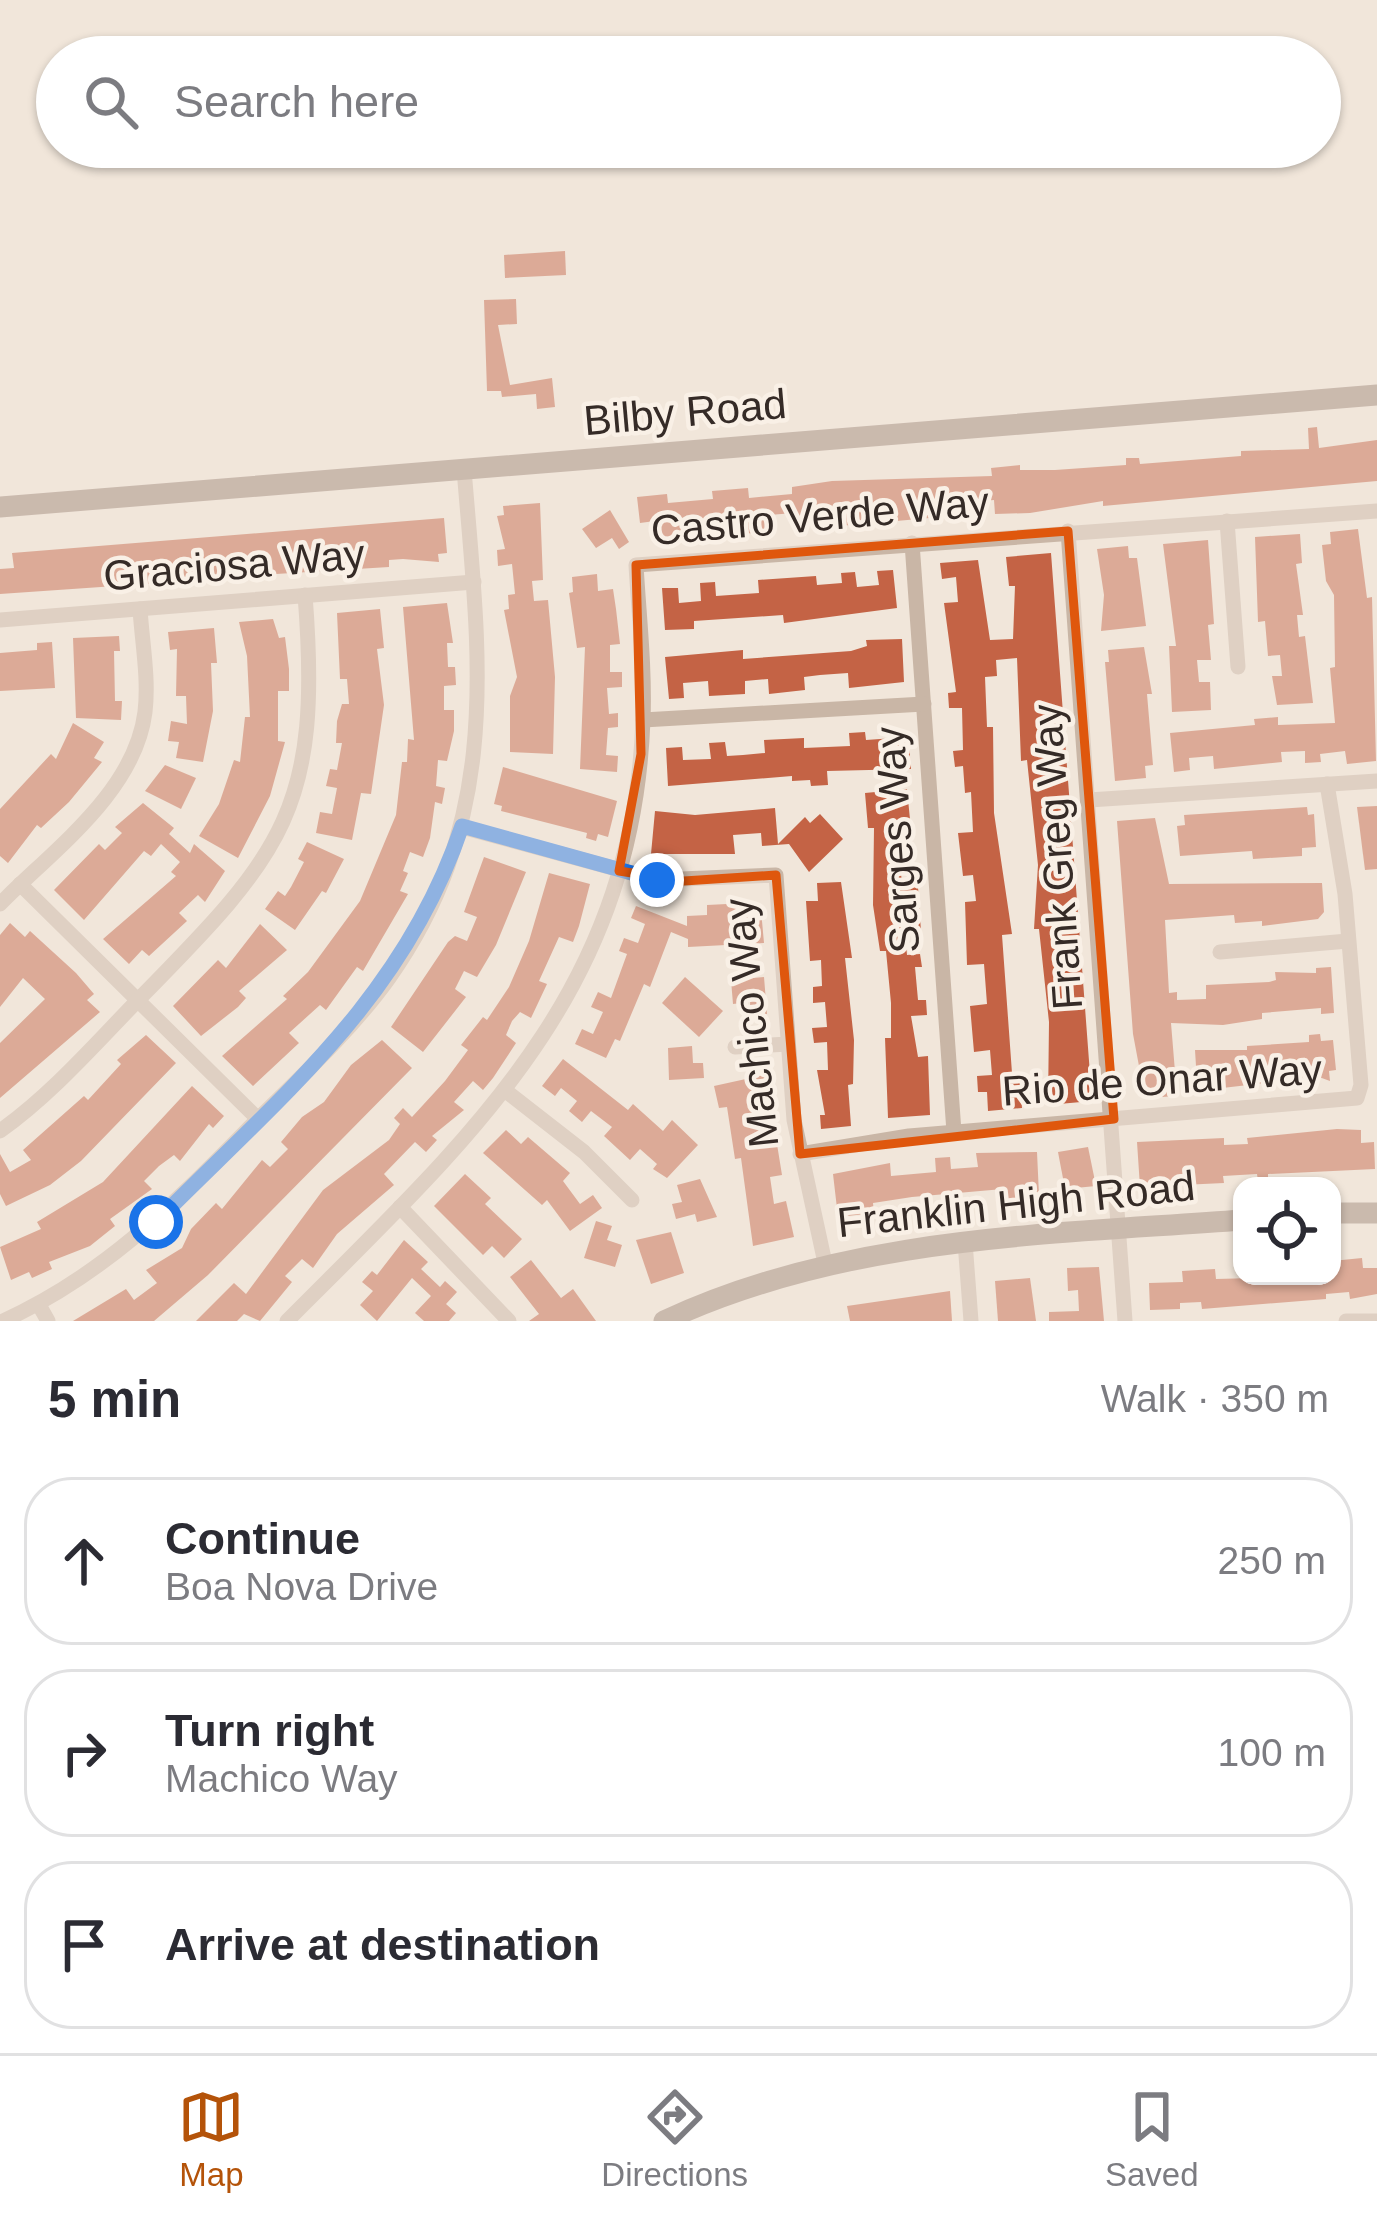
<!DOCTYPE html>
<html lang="en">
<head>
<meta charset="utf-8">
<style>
  :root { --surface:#fff; --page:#f2f2f3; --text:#2b2b33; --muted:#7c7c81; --line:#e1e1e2; --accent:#b45309 }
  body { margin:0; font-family:Helvetica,sans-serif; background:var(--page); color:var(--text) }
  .controls { position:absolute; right:36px; bottom:36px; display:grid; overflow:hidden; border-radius:24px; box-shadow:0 3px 9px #0004 }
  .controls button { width:108px; height:108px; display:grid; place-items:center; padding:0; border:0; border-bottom:3px solid var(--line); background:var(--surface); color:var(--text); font:60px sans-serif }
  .stop { position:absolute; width:36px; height:36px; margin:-27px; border:9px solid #1a73e8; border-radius:50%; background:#fff }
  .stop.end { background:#1a73e8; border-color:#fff; box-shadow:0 3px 12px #0008 }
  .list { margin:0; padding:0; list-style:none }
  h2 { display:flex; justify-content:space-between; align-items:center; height:156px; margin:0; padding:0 48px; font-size:51px }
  h2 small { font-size:39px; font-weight:400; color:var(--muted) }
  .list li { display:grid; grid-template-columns:78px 1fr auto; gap:36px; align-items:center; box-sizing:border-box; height:168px; margin:0 24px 24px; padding:0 24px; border:3px solid var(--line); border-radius:48px }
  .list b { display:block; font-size:45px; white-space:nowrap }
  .list p { margin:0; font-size:39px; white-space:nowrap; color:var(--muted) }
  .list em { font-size:39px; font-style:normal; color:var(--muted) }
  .icon { flex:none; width:66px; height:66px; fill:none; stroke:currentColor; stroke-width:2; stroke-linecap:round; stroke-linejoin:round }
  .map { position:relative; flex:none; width:1377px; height:1321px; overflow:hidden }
  .search { position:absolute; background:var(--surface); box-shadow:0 3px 9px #0004; left:36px; right:36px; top:36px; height:132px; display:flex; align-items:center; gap:30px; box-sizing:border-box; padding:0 42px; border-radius:66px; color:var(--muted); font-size:45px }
  .sheet { height:732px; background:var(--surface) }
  nav { display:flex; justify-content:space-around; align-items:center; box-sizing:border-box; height:168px; border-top:3px solid var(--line); background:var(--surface); font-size:33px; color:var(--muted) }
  nav a { display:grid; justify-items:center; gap:6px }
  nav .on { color:var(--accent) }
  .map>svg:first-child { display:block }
</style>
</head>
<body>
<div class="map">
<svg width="1377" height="1321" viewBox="0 0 1377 1321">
  <rect width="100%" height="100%" fill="#f1e6da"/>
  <!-- building -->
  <g fill="#c46345">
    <polygon points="565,251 566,275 505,278 504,255"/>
    <polygon points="516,299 517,324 498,325 510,385 552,378 555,407 537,409 536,394 502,397 501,391 487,391 484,300"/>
    <polygon points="1317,427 1319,448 1377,440 1377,481 1103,506 1103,501 1030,513 995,514 994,500 970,502 971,515 955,516 954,507 929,509 930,518 817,528 816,516 794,518 794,513 769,515 770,533 716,534 715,523 690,525 691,539 675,541 675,536 657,538 655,521 640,523 637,497 667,494 668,503 713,499 712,491 748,488 749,498 792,494 792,487 832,481 992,476 991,468 1020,465 1020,470 1055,470 1126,465 1126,458 1139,458 1140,464 1241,456 1241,451 1309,449 1308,428"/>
    <polygon points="540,503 543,580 532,581 534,601 548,600 555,677 553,754 510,752 510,696 517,677 504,610 509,609 508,595 515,594 512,564 498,566 497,550 505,549 497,516 504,515 503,506"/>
    <polygon points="610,510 629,542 619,549 612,538 596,548 582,529"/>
    <polygon points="444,518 447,553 438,554 439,562 403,559 389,560 389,567 276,574 231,570 231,578 0,594 0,569 14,568 12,553"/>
    <polygon points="1358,529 1367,598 1372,597 1376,761 1347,764 1345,751 1320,754 1321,762 1305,763 1305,751 1281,752 1282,762 1214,769 1213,756 1189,758 1190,770 1174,772 1170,733 1255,725 1254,719 1278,717 1278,725 1335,723 1330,668 1335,667 1334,595 1326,581 1322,545 1331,544 1330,532"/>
    <polygon points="1300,534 1302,563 1296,564 1303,615 1297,615 1299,637 1305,636 1313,703 1277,705 1272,676 1282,676 1280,655 1268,656 1265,621 1258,622 1255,537"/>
    <polygon points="1208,540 1214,624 1208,625 1211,660 1197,660 1199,682 1210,682 1211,710 1172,712 1169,646 1176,646 1163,544"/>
    <polygon points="1128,546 1129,558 1137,558 1146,626 1101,631 1104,595 1097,549"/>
    <polygon points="1051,553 1092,1101 1048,1105 1049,1022 1039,929 1034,929 1038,865 1027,760 1021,761 1017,658 996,660 997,676 985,677 987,727 993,727 994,813 1012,934 1002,935 1012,1073 1019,1073 1022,1108 988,1111 987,1092 978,1092 977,1076 992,1075 990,1050 974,1052 970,1006 987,1004 984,964 967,965 965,902 976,901 973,875 963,876 958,833 973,832 971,792 965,793 963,766 955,767 953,751 963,750 962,708 949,708 948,693 956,692 944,603 958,602 956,577 942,579 940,563 978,560 990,640 1013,639 1015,586 1009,586 1006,557"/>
    <polygon points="893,570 897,608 784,623 783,615 694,621 694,629 665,630 662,588 678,588 679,603 701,601 700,583 715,582 716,596 730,595 759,593 758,580 816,576 817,585 842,583 841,573 855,572 857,587 879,585 877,571"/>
    <polygon points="597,574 598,591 613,589 616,609 620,644 610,645 610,672 622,672 622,687 607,688 609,714 618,713 618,727 608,728 606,755 618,756 617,772 580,769 585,647 577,648 569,593 573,592 572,577"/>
    <polygon points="447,603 453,643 447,643 448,667 455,667 456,685 444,686 444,710 454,710 454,731 447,761 438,760 436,786 445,788 442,804 435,802 430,838 423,857 410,852 403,871 408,873 400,891 408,894 363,971 357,967 326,1010 320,1005 289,1033 299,1043 253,1086 222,1056 287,999 283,996 308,972 360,901 396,815 402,762 407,762 408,739 414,740 403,607"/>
    <polygon points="380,609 384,648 377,649 384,705 371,794 361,793 352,840 316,833 320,812 332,814 337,788 326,786 330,769 337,770 342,743 336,743 337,721 342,704 349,704 347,679 340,679 337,613"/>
    <polygon points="273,619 279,638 285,637 289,669 289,691 278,691 278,741 285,742 270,796 238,858 199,836 219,804 234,760 240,762 245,717 250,717 247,656 239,622"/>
    <polygon points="214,628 217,663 211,663 213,711 203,762 176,758 179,742 168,741 171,721 187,724 186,696 176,696 177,649 170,650 168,632"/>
    <polygon points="119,636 120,651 114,651 115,701 122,701 121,720 76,718 73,638"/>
    <polygon points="902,639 904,682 849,688 848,673 820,675 804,677 805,690 769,694 768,679 745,681 745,694 709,696 708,681 683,683 684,698 669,699 665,657 743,650 743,659 851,651 867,646 866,640"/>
    <polygon points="52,642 55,688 0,691 0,653 37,650 37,643"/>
    <polygon points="1144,647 1152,694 1147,694 1153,765 1145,766 1146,778 1115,781 1105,662 1109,662 1108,650"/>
    <polygon points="73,723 104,742 94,758 102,762 69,802 41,828 37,825 8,863 0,856 0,809 51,754 56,759"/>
    <polygon points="894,731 908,731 911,769 827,771 828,785 811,786 810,780 792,781 792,776 668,786 666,748 682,747 683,760 711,759 709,743 725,742 727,756 743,755 765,753 764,740 804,738 804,748 850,746 849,733 865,732 866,740 894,738"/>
    <polygon points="165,765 196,778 181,809 145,791"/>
    <polygon points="503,767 617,801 608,837 598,834 596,841 586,838 587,833 501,811 502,806 494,804"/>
    <polygon points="907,789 913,850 899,851 901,871 902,888 918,887 921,932 905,934 907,955 920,954 922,967 915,967 918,1000 926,1000 927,1015 911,1016 918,1057 928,1056 930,1115 888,1118 885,1038 891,1038 891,1003 886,951 880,951 873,905 874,828 868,828 865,793"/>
    <polygon points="143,803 174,828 169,834 190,853 194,844 225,871 205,902 198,895 179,913 187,921 149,956 142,950 129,964 103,939 176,876 171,872 180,862 161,844 151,856 144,851 84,920 54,890 99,844 105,850 122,833 115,827"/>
    <polygon points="1377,806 1377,869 1365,870 1357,807"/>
    <polygon points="1307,807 1308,815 1314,814 1316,847 1302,848 1302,856 1253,859 1252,851 1180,856 1177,826 1185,825 1184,815"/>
    <polygon points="775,808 778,844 805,817 810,823 820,814 843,839 809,872 789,844 762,846 761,833 733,835 735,854 651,854 655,811 695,815"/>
    <polygon points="1155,818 1169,884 1322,883 1324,912 1318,919 1262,926 1262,921 1235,923 1234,915 1165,920 1169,993 1177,992 1177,1000 1206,999 1206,985 1269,982 1276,980 1275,972 1316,973 1316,968 1331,967 1334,1013 1321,1014 1321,1008 1262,1013 1262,1019 1223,1025 1171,1023 1177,1096 1145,1098 1133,1034 1117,821"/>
    <polygon points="307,842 344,859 326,893 322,891 295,930 265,909 278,891 285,896 291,887 304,862 298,859"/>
    <polygon points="484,857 526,872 496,945 477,977 464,971 455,989 466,997 423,1052 391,1027 448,942 455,936 467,941 477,917 464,912"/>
    <polygon points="549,873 590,884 579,926 573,942 559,937 539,981 547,984 531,1018 520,1012 512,1021 506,1035 516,1043 493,1078 483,1090 473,1081 454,1102 464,1110 432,1136 437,1140 426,1152 415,1142 384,1174 394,1185 337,1234 313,1268 302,1259 285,1276 292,1282 260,1321 244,1314 237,1321 196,1321 234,1283 246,1294 323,1190 389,1140 400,1124 394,1118 403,1108 412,1117 445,1081 468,1050 461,1045 483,1017 487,1020 509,987 529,941"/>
    <polygon points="841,882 852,958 845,958 854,1040 853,1084 848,1085 851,1126 821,1129 820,1115 825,1115 817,1070 828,1070 827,1042 814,1043 812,1028 827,1027 825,1002 813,1003 813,987 822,986 821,960 810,961 806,901 818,901 817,883"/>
    <polygon points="747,903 747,911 761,910 764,943 688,947 688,939 671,932 650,987 644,984 620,1041 615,1039 606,1058 575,1044 582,1029 593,1034 603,1012 591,1007 598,992 611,998 627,954 619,951 624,938 638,943 645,924 631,918 636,906 687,926 687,916 707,915 707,905"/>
    <polygon points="10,923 25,937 30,931 76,973 94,994 87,1000 100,1012 0,1098 0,1043 45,999 23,978 0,1007 0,935"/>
    <polygon points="260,924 287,950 239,991 246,998 238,1007 201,1036 173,1006 218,960 226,968"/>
    <polygon points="685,977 723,1011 699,1037 662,1003"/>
    <polygon points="764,977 767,1014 751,1016 750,1002 733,1004 731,980"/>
    <polygon points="1320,1034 1321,1041 1333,1040 1336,1070 1329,1071 1330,1081 1319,1077 1205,1090 1204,1081 1197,1082 1195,1050 1247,1050 1247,1046 1309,1042 1309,1035"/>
    <polygon points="146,1035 176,1063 81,1161 50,1185 6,1206 0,1194 0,1154 10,1172 31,1160 23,1150 84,1096 88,1100 121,1064 117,1060"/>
    <polygon points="382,1040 412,1068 208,1275 154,1321 73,1321 126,1289 134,1300 157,1283 146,1270 182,1248 191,1229 216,1203 222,1209 262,1160 270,1167 288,1149 281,1142 302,1117 324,1102 351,1065"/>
    <polygon points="692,1046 693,1063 703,1063 704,1078 669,1080 668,1048"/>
    <polygon points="563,1059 628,1110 633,1104 663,1131 672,1120 698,1145 667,1178 653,1169 657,1164 640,1149 630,1160 604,1136 612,1127 591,1111 582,1122 569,1111 577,1101 561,1088 555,1096 542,1086"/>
    <polygon points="764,1075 771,1110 760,1112 764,1140 776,1138 782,1175 770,1177 774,1204 786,1201 794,1237 753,1246 741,1158 735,1159 727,1107 719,1108 714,1086"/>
    <polygon points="192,1086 224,1116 213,1128 209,1124 180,1161 174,1155 159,1166 144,1181 152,1189 110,1219 115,1226 90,1246 49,1262 52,1269 32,1278 29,1272 11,1280 0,1247 41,1229 37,1222 103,1182"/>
    <polygon points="1337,1129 1361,1130 1361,1143 1374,1142 1375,1169 1268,1174 1268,1181 1258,1181 1257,1174 1223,1176 1224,1183 1140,1187 1137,1142 1224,1138 1224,1145 1248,1144 1247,1138"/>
    <polygon points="506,1130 521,1144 528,1137 570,1173 563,1181 580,1204 593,1195 602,1208 570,1231 547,1200 542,1205 483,1153"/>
    <polygon points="1088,1147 1096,1186 1065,1189 1058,1152"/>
    <polygon points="1037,1152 1039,1195 1027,1200 1004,1202 1003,1189 912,1197 873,1203 874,1213 838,1217 833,1174 890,1163 891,1176 936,1172 935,1158 950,1157 951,1169 978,1167 976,1153"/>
    <polygon points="465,1174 491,1198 485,1204 522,1239 504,1258 492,1246 483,1255 434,1206"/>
    <polygon points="700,1179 717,1217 697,1222 695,1214 676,1219 672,1204 682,1202 677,1185"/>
    <polygon points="596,1221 612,1226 607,1240 622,1245 615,1267 584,1258"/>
    <polygon points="671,1232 684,1273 651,1284 636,1240"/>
    <polygon points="404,1240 428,1262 421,1269 440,1287 445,1281 457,1292 446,1304 456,1313 449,1321 424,1321 415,1313 431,1296 412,1278 377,1321 360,1305 373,1291 362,1282 372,1271 377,1275"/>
    <polygon points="1362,1258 1363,1268 1377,1268 1377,1294 1350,1299 1349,1292 1326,1294 1326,1299 1202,1309 1201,1302 1180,1303 1180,1309 1150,1310 1149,1283 1183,1282 1182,1271 1215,1269 1216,1279 1332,1276 1332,1261"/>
    <polygon points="531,1260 561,1298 573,1289 596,1321 529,1321 539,1314 510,1277"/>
    <polygon points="1099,1267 1104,1321 1049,1321 1049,1312 1079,1311 1078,1290 1068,1291 1067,1268"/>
    <polygon points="1030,1278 1036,1321 998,1321 995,1281"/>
    <polygon points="950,1291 952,1321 850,1321 847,1306"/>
  </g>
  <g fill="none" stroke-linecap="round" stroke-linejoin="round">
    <!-- street -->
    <g stroke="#c9b6a6" stroke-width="15">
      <polyline points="1227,521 1238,667"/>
      <polyline points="1068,531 1125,1321"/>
      <polyline points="912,543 954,1132"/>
      <polyline points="0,620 474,582"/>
      <polyline points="643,720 924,704"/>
      <polyline points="1089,800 1377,781"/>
      <polyline points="462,827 657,880 776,875 794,1120 825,1263"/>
      <polyline points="20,884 258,1119"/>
      <path d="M 0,904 C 53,850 135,792 145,712 C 149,678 142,642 140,609"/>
      <polyline points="1220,952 1348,941"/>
      <polyline points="735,1047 788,1044"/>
      <polyline points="507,1092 584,1152 632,1200"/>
      <path d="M 0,1131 C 52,1094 95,1044 140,998 C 284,852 322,808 305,595"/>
      <polyline points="800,1154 909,1136 1357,1098 1361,1085 1345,894 1327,784"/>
      <polyline points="400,1207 509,1321"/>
      <polyline points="965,1242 971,1321"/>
      <polyline points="39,1305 48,1321"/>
      <path d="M 3,1321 C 102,1276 170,1208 245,1132 C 294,1083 348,1035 389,978 C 504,816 479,655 464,469"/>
      <path d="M 287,1321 C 467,1140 633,996 643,720 C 645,668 639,617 636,565 L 1377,511"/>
      <polyline points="1346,1321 1377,1321"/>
    </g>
    <!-- secondary -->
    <g stroke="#9c8577" stroke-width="21">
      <polyline points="0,507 1377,395"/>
      <polyline points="1332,1213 1377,1213"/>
      <path d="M 664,1321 C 846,1236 1045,1235 1242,1220"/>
    </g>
  </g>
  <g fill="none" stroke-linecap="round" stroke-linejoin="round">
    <!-- route -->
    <path stroke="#1a73e8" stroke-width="15" d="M 156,1222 C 280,1097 404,998 462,826 L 657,880"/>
  </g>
  <!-- marked area -->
  <path d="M0 0H1377V1321H0ZM 1068,531 L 1114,1119 L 800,1154 L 776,875 L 684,881 L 619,871 L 641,754 L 636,565 Z" fill="#f1e6da" fill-opacity=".55" fill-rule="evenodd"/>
  <path fill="none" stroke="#df570d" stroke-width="9" stroke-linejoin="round" d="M 1068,531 L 1114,1119 L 800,1154 L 776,875 L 684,881 L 619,871 L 641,754 L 636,565 Z"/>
  <g text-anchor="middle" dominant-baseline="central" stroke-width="9" stroke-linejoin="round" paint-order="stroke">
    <!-- street labels -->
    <g font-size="42" fill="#352b27" stroke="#f9f0e6">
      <text transform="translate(685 412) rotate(-5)">Bilby Road</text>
      <text transform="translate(820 516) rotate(-5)">Castro Verde Way</text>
      <text transform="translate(234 565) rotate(-5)">Graciosa Way</text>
      <text transform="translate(897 840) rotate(-94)">Sarges Way</text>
      <text transform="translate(1057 857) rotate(-94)">Frank Greg Way</text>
      <text transform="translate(751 1023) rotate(-96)">Machico Way</text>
      <text transform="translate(1162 1080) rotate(-4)">Rio de Onar Way</text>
      <text transform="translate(1016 1204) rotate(-6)">Franklin High Road</text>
    </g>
  </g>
</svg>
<div class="controls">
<button><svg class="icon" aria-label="locate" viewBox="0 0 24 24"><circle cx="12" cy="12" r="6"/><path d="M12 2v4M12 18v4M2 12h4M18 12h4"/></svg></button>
</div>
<div class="stop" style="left:156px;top:1222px"></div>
<div class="stop end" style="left:657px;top:880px"></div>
<div class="search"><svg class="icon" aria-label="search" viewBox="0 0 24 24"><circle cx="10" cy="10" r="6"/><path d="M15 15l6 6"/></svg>Search here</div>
</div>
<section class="sheet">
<h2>5 min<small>Walk · 350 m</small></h2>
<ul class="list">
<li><svg class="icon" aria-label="ahead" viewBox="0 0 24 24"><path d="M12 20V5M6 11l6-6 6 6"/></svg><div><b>Continue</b><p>Boa Nova Drive</p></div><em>250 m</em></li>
<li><svg class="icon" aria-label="right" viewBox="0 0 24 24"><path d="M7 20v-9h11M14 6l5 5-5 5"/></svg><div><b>Turn right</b><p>Machico Way</p></div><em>100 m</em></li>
<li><svg class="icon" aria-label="arrive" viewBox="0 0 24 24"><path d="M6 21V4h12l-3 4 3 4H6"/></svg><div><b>Arrive at destination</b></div></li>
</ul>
</section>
<nav>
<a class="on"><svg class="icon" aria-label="map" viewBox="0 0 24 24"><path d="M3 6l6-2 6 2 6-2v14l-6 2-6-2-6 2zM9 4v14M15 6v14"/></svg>Map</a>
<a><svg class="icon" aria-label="directions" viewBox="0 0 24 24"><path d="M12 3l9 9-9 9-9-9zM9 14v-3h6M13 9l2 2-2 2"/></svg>Directions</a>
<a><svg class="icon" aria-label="saved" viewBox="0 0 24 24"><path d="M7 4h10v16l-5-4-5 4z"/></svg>Saved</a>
</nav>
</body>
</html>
